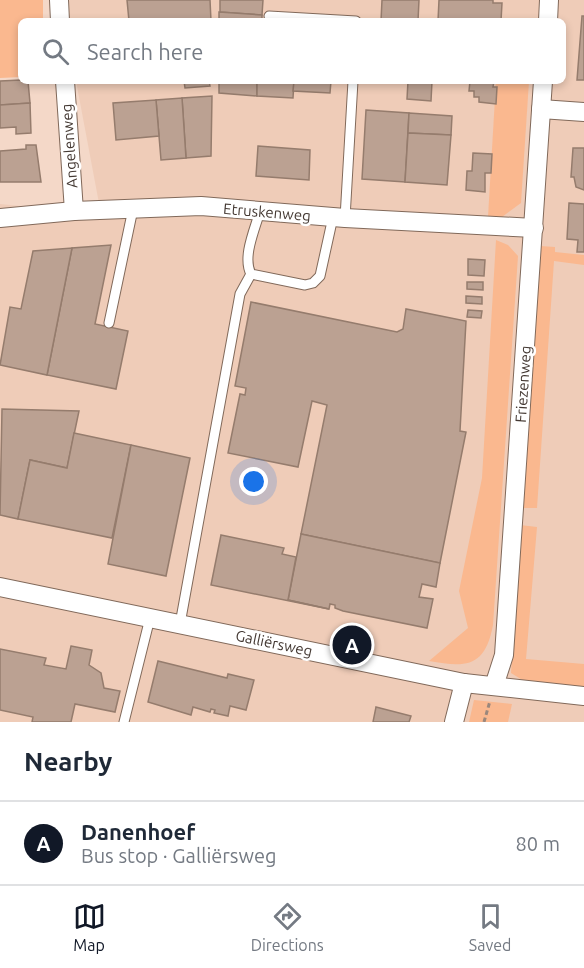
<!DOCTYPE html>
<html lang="en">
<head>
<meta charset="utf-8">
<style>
  :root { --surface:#fff; --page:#f6f6f7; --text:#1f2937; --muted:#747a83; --line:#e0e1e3; --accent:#111827 }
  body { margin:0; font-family:Ubuntu,sans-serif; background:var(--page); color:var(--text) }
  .you { position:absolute; left:254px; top:482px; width:21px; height:21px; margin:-15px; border:4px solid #fff; border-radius:50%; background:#1a73e8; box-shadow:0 0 0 9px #1a73e833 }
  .badge { display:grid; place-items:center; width:39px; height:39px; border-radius:50%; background:var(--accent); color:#fff; font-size:20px; font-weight:700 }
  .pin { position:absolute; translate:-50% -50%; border:3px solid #fff; box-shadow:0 2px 6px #0006 }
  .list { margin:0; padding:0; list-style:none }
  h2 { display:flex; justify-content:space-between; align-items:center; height:78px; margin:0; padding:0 24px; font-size:26px }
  h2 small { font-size:20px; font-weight:400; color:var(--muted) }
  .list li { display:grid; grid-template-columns:39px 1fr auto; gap:18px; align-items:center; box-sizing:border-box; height:84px; padding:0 24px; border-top:2px solid var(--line) }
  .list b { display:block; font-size:22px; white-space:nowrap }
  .list p { margin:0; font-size:20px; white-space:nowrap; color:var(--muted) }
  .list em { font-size:20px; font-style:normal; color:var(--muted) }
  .icon { flex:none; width:33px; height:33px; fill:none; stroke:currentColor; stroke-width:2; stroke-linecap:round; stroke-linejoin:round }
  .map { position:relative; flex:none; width:584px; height:722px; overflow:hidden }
  .search { position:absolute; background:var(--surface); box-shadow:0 3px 9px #0003; left:18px; right:18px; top:18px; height:66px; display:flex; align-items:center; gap:15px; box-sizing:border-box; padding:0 21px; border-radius:9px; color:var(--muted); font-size:22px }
  .sheet { height:162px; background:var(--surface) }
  nav { display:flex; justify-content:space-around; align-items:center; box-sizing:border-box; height:84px; border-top:2px solid var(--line); background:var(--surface); font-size:16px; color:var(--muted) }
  nav a { display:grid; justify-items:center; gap:3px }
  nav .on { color:var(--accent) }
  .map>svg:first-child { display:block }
</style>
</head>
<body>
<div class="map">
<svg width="584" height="722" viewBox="0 0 584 722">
  <rect width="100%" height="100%" fill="#f4d8c8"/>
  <!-- built -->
  <polygon fill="#efccb8" points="61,0 584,0 584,722 0,722 0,204 101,214 76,81 563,81 563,21 65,21"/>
  <!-- green -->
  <g fill="#fab88f">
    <polygon points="0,0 43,0 43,21 21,21 21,77 0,78"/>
    <polygon points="496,81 529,81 521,203 502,217 488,217"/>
    <path d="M 496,240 L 508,245 L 518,256 L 493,625 C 485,667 467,668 429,661 L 468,628 L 459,591 L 482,478 Z"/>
    <polygon points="540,246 555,247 555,252 584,255 584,265 554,261 537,508 521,508"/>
    <polygon points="520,525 537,527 526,659 584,664 584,687 524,681 511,673"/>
    <polygon points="474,700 512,704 508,722 469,722"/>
  </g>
  <!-- building -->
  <g fill="#bba192" stroke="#957c6d" stroke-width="1.5">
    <polygon points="127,0 210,0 211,21 129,21"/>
    <polygon points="220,0 263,0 262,15 220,12"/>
    <polygon points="382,0 419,0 418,21 381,21"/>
    <polygon points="439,0 493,0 493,3 502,3 501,21 438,21"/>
    <polygon points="219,12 262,15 262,21 219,21"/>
    <polygon points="582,16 584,16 584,80 577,80"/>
    <polygon points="21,80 28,81 30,103 0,105 0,81"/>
    <polygon points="184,81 209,81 210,86 185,88"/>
    <polygon points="219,81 257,81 257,96 219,93"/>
    <polygon points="257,81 294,81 293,98 257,96"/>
    <polygon points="294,81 331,81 330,93 293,91"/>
    <polygon points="408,81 432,81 431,101 407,99"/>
    <polygon points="470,81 494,81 493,87 497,87 496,104 479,102 479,97 474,97 474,91 469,91"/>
    <polygon points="212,96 211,156 186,158 182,98"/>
    <polygon points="182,98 186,158 161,160 156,100"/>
    <polygon points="156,100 159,136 116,140 113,103"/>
    <polygon points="30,103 31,133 16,134 16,127 0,128 0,105"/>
    <polygon points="366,110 409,113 405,182 362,179"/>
    <polygon points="409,113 452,116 451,135 408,133"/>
    <polygon points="408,133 451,135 447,185 405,182"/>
    <polygon points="26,145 36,145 41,182 0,182 0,151 26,149"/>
    <polygon points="258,146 310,150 309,180 256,176"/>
    <polygon points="573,148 584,148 584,190 576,187 574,177 571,177"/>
    <polygon points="473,153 492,154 491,173 485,173 485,192 466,190 467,171 472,171"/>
    <polygon points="569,203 584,204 584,252 577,252 578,240 567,239"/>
    <polygon points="111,245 95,324 128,331 116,389 47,375 72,248"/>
    <polygon points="72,248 47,375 0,365 10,307 21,309 33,251"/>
    <polygon points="468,259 485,260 484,276 468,275"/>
    <polygon points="467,282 483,282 483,290 467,289"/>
    <polygon points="466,296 482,297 482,304 466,303"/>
    <polygon points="251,302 397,332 403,329 406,309 466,321 460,431 466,432 440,563 301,534 327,405 312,401 298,467 228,453 240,394 245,395 246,388 235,386"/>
    <polygon points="468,310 482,311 481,318 467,317"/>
    <polygon points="2,409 79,411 67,468 30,460 18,519 0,515"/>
    <polygon points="74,433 131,445 112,538 18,519 30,460 67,468"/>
    <polygon points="131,445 190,458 166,576 108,564"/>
    <polygon points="301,534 440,563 436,587 422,584 419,597 433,599 427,628 343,611 335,608 335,605 330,604 329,609 288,600"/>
    <polygon points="221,535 284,548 282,554 296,557 288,600 329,609 211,585"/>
    <polygon points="71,646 92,650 89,665 101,673 104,688 120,691 115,712 75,704 71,722 32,722 33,717 0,710 0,649 46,658 44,665 66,669"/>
    <polygon points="158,661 227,678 228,674 254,680 246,710 230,706 228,716 214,713 215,710 211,709 210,712 193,707 191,715 148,702"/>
    <polygon points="376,707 411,716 409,722 373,722"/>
  </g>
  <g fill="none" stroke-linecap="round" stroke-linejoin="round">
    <!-- lane casing -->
    <g stroke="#81695a" stroke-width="11">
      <g id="lane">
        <polyline points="269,16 356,21"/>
        <path d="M 260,211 C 255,229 242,257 251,274 L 305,285 L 313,283 L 320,276 L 333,217"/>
        <polyline points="345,218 353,81"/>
        <polyline points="109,323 133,209"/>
        <polyline points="180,624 240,294 251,274"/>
        <polyline points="124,722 150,618"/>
      </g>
    </g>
    <!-- street casing -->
    <g stroke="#81695a" stroke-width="20">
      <g id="street">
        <polyline points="59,0 60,21"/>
        <polyline points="548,21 549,0"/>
        <polyline points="65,81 74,211"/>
        <polyline points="541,109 584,112"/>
        <polyline points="0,218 74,211 201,206 345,218 534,228"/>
        <polyline points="0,587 464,683 584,696"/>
        <polyline points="494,686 504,655 543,81"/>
        <polyline points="454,722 464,683"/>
      </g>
    </g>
    <!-- path -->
    <polyline stroke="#9a877c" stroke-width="3" stroke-dasharray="4.5 3" stroke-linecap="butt" points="484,722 490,701"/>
    <!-- lane -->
    <use href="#lane" stroke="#fff" stroke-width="9"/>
    <!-- street -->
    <use href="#street" stroke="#fff" stroke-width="18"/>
  </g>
  <g text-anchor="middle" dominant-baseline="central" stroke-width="5" stroke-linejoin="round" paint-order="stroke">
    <!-- street labels -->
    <g font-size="15" fill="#443933" stroke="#fff">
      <text transform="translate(69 146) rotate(-94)">Angelenweg</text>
      <text transform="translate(267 212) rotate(5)">Etruskenweg</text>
      <text transform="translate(523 384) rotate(-86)">Friezenweg</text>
      <text transform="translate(274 643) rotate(12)">Galliërsweg</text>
    </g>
  </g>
</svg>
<div class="you"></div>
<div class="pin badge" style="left:352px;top:645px">A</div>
<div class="search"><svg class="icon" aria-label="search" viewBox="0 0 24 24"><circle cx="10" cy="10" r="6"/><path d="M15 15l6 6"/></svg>Search here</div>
</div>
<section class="sheet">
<h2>Nearby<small></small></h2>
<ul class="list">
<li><span class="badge">A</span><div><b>Danenhoef</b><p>Bus stop · Galliërsweg</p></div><em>80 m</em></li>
</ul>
</section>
<nav>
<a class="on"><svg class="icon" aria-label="map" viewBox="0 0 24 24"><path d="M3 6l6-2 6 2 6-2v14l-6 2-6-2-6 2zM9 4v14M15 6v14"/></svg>Map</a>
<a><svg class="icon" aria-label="directions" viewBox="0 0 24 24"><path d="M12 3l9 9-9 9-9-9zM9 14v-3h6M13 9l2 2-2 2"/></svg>Directions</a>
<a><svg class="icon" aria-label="saved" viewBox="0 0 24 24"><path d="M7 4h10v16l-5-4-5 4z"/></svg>Saved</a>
</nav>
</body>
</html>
